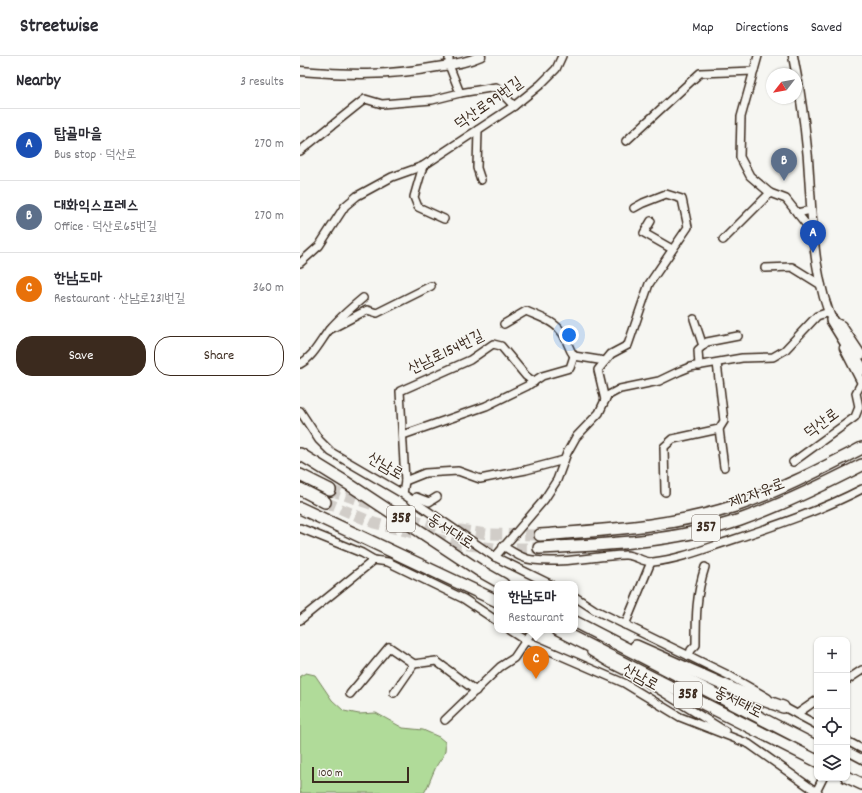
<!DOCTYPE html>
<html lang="en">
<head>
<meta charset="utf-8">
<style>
  :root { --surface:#fff; --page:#f7f7f7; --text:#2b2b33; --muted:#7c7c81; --line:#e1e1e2; --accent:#3b2a1e }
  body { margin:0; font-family:Dekko,"Poor Story",sans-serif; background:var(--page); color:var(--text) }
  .controls { position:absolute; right:12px; bottom:12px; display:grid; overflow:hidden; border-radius:8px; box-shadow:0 1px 3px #0004 }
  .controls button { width:36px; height:36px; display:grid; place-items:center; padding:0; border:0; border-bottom:1px solid var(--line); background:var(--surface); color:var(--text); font:20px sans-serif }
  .compass { position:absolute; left:466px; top:12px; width:36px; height:36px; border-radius:50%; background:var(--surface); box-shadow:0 1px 3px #0004; rotate:239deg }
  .scale { position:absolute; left:12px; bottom:10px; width:97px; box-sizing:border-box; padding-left:4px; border:2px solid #3b2a1e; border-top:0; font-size:11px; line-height:14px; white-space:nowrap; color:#3b2a1e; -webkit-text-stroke:3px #f6f6f2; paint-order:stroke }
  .you { position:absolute; left:269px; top:279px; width:14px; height:14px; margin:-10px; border:3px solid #fff; border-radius:50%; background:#1a73e8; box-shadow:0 0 0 6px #1a73e833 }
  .badge { display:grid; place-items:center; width:26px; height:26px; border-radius:50%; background:var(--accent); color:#fff; font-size:13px; font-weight:700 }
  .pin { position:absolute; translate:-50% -33px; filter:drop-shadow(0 1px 2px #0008) }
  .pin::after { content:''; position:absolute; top:21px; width:14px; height:12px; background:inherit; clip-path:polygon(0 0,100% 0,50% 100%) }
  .popup { position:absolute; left:194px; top:525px; width:84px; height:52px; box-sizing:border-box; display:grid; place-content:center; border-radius:8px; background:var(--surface); filter:drop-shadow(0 1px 3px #0005); font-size:13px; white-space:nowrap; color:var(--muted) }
  .popup b { font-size:15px; color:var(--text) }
  .popup::after { content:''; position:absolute; left:50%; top:100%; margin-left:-8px; border:8px solid transparent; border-top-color:var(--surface) }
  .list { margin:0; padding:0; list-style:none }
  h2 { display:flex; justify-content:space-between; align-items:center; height:52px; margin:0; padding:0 16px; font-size:17px }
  h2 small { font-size:13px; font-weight:400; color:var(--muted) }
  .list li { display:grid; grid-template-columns:26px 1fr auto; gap:12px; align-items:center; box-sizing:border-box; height:72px; padding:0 16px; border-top:1px solid var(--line) }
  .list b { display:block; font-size:15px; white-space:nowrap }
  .list p { margin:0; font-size:13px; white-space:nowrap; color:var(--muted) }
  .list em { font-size:13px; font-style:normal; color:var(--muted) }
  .actions { display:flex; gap:8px; padding:12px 16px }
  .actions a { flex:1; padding:9px 0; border:1px solid var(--accent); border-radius:16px; text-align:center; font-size:14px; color:var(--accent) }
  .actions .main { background:var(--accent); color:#fff }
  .icon { flex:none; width:22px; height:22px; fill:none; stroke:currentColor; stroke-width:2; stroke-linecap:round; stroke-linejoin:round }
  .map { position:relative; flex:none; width:562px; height:737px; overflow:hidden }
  header { display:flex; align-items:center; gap:24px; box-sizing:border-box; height:56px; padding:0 20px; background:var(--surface); border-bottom:1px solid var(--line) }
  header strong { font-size:19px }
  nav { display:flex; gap:22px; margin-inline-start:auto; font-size:14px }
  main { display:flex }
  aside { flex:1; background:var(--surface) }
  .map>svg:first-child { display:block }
</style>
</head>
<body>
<header>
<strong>Streetwise</strong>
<nav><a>Map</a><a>Directions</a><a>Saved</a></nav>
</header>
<main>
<aside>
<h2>Nearby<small>3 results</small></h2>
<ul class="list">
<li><span class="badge" style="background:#1a4fb4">A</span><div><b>탑골마을</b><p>Bus stop · 덕산로</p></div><em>270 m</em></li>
<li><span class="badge" style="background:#5c6f8a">B</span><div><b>대화익스프레스</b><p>Office · 덕산로65번길</p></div><em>270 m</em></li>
<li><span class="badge" style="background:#e8710a">C</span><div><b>한남도마</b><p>Restaurant · 산남로231번길</p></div><em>360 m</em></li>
</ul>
<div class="actions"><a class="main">Save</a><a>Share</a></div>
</aside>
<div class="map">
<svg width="562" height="737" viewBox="0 0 562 737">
  <rect width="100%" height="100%" fill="#f6f6f2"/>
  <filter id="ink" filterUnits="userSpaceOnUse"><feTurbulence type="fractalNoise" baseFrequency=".025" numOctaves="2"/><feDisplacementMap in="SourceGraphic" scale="8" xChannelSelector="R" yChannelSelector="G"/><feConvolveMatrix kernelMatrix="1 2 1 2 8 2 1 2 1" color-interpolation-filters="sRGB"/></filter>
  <g filter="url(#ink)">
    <!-- green -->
    <path fill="#b0db99" stroke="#76825c" d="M 6,617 L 15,619 L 32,644 L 44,655 L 59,658 L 76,657 L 103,672 L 123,674 L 139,681 L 145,686 C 147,701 140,701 135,713 C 131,721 129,729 124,737 L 0,737 L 0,620 Z"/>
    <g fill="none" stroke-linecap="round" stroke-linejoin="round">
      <!-- trunk-tunnel -->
      <g stroke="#d1cdc8" stroke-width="11" stroke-dasharray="11 5.5" stroke-linecap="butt">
        <polyline points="30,434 79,451"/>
        <polyline points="25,446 74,467 152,487 195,492 239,492"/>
        <polyline points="95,457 134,470 187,478 240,479"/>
      </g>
      <!-- minor casing -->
      <g stroke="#3b2a1e" stroke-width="10">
        <g id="minor">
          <polyline points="458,0 441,61 440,101 450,120 470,137 486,143 513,177"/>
          <polyline points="160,37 196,31 214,50"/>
          <polyline points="178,74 177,112 181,124"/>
          <polyline points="326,85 400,17 454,15"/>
          <polyline points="0,95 65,43 82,48 132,44 160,37 149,9 149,0"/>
          <polyline points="123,110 114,141 118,151 144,163"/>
          <polyline points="497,157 511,154"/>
          <polyline points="351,165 344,177 372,193"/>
          <polyline points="423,184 470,137"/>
          <polyline points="0,207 19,190 45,150 57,140 92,121 123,110 214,50 240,29 256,13 262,0"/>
          <polyline points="465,212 492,211 521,229"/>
          <polyline points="394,263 403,290"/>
          <polyline points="533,265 542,269 562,299"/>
          <path d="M 204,268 L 226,255 C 239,261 255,265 263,278 C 268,286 268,292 274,300"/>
          <polyline points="29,274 67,254 77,257 131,230"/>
          <path d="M 0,308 C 13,301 20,286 29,274 C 39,262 51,252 63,242"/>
          <polyline points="399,310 398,294 407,286 438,280"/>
          <polyline points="305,344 298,314 311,298 328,289 349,228 388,171 382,143 366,138 343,147 334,152"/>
          <polyline points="0,355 19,384 31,396 103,438 195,501 250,528"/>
          <polyline points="419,373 424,411"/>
          <polyline points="103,379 186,350 227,330 242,320 270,312 274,300 305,305"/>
          <polyline points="493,406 555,361 559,351 556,337 562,326"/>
          <polyline points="105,425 125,417 158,415 180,423 226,414 264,404"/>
          <polyline points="365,436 364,391 373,383 419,373 424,365 417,307"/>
          <polyline points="103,438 105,425 100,335 170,304 193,288 201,290 226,320 234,326"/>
          <polyline points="113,445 116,441 129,446 137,441"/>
          <polyline points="0,472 62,497 74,504 88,506 164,543 197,565"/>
          <path d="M 203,490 C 213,496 222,503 233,504 C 264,508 294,500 324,499 C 334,498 343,507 353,506 C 380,503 404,493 429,485 C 474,470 520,455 562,433"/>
          <polyline points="195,501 244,444 257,424 267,397 276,381 299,357 307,340 320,333 359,325 380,315 390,311 442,302 473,301 485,294 517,260 529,256"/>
          <polyline points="275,541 295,554 430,620 468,642"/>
          <polyline points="0,564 74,504"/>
          <polyline points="325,569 351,506"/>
          <polyline points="210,574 227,585 324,627 380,661 449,688 518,737"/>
          <polyline points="291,596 309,607 345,625 425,675"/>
          <path d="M 389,600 L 391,594 L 396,589 C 396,560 396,539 405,511"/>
          <polyline points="547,624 562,614"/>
          <polyline points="94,637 114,608 136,605 176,635"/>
          <polyline points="50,638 89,591 114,608"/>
          <polyline points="480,649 517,669"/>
          <polyline points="497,658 517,644"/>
          <polyline points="145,664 200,611 214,602 233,574"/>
          <polyline points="547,685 562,693"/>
          <polyline points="516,736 523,722"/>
        </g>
      </g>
      <!-- tertiary casing -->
      <g stroke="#3b2a1e" stroke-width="11">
        <g id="tertiary">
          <path d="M 493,0 C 502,43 508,89 510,134 C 513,179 515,227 534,269"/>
          <path d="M 0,15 C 50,19 87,20 137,11 C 152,9 168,6 181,0"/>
          <polyline points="544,292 562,327"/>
        </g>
      </g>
      <!-- trunk casing -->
      <g stroke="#3b2a1e" stroke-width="14">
        <g id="trunk">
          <polyline points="532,264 562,313"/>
          <polyline points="0,398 47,427 180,515 203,528"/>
          <polyline points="0,419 30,434"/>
          <polyline points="0,433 25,446"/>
          <polyline points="0,452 197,545"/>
          <path d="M 240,479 C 305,474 372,471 435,450 C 479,435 521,413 562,392"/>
          <path d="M 239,492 C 306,489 375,486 440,464 C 482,449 523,429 562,409"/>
          <polyline points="275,566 517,691"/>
          <polyline points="258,574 517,705"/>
          <polyline points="336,590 440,636 483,651"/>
          <polyline points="547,707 562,715"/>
          <polyline points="547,721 562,728"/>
        </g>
      </g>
      <!-- minor -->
      <use href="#minor" stroke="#f6f6f2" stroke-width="7"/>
      <!-- tertiary -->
      <use href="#tertiary" stroke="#f6f6f2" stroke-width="8"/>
      <!-- trunk -->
      <use href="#trunk" stroke="#f6f6f2" stroke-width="11"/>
    </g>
  </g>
  <g text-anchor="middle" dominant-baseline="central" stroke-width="3" stroke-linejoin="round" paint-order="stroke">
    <!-- shield labels -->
    <g fill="#f6f6f2" stroke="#73675e" stroke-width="1">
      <rect x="87" y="450" width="28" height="26" rx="3"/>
      <rect x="392" y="459" width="28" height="26" rx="3"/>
      <rect x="374" y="626" width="28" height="26" rx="3"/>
    </g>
    <g font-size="15" font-weight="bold" fill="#3b2a1e">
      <text x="101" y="463">358</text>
      <text x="406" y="472">357</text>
      <text x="388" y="639">358</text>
    </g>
    <!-- street labels -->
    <g font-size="16" fill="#3b2a1e" stroke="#f6f6f2">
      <text transform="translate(189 48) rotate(-35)">덕산로99번길</text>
      <text transform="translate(146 297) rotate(-26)">산남로154번길</text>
      <text transform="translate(522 368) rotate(-36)">덕산로</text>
      <text transform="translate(85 411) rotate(30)">산남로</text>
      <text transform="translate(457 438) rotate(-21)">제2자유로</text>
      <text transform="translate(150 476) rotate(33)">동서대로</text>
      <text transform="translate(340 622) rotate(29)">산남로</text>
      <text transform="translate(438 647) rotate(27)">동서대로</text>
    </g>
  </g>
</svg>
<div class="controls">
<button>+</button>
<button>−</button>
<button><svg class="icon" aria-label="locate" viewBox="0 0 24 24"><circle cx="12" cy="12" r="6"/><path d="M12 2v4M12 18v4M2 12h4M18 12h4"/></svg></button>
<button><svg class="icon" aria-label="layers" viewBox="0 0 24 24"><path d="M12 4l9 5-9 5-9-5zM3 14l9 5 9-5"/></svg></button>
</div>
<svg class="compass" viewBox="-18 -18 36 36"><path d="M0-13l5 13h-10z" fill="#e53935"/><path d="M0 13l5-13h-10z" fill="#7c7c81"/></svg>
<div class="scale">100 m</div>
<div class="you"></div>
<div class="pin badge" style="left:513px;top:197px;background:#1a4fb4">A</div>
<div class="pin badge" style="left:484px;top:125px;background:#5c6f8a">B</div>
<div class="pin badge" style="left:236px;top:623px;background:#e8710a">C</div>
<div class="popup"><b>한남도마</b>Restaurant</div>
</div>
</main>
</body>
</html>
